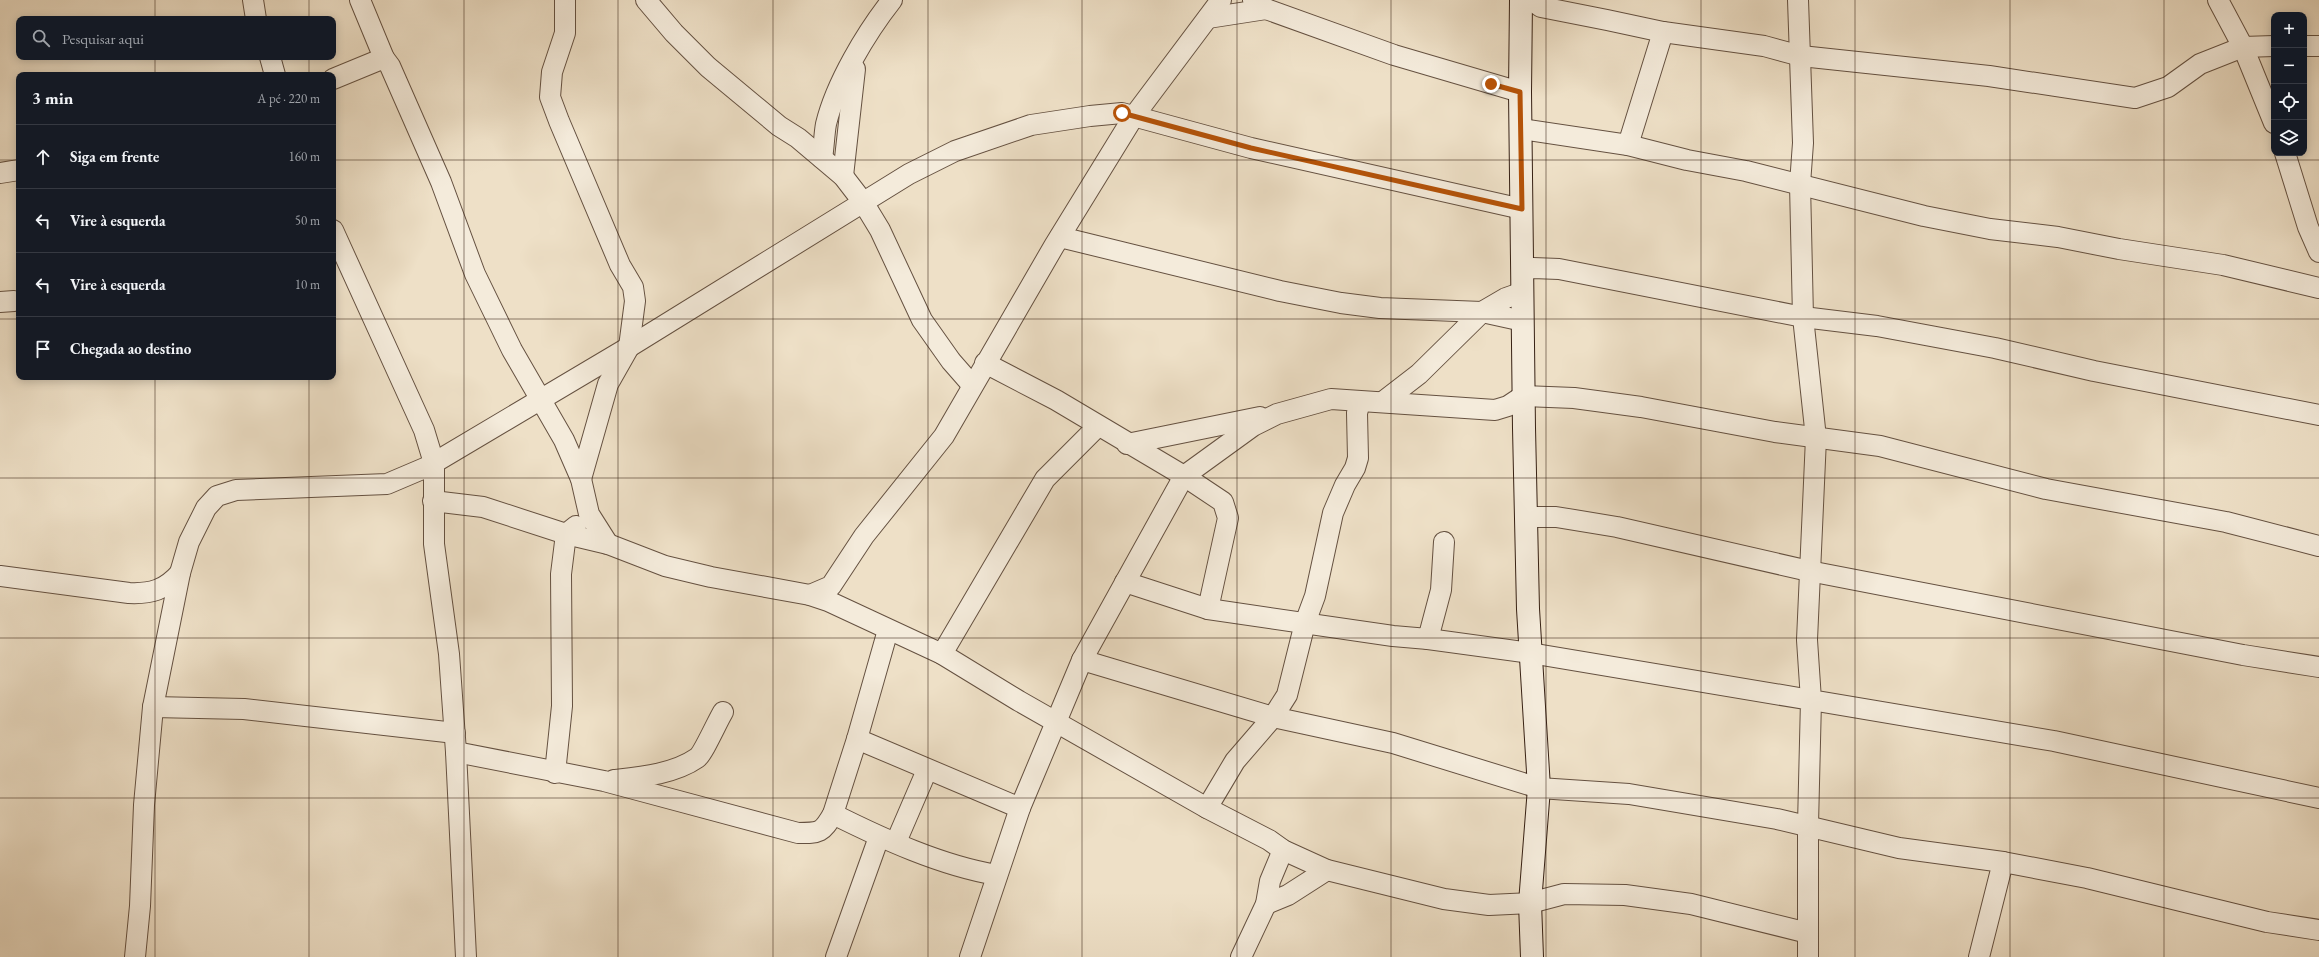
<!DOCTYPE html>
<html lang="pt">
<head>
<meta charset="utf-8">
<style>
  :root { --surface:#171b24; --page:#242831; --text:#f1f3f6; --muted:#9ea1a6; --line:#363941 }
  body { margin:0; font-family:"EB Garamond",serif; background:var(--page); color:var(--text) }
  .controls { position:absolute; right:12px; top:12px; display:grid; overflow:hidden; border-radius:8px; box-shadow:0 2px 10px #0003 }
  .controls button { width:36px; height:36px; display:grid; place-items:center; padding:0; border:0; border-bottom:1px solid var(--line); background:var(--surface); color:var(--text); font:20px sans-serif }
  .stop { position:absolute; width:12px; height:12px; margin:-9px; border:3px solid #b45309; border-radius:50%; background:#fff }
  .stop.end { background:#b45309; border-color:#fff; box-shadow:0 1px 4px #0008 }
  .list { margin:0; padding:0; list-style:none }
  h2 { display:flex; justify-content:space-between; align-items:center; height:52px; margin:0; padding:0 16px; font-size:17px }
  h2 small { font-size:13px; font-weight:400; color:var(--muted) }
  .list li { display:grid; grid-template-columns:26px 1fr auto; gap:12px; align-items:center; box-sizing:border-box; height:64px; padding:0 16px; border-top:1px solid var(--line) }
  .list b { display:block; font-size:15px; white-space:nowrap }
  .list em { font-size:13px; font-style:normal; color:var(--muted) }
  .icon { flex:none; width:22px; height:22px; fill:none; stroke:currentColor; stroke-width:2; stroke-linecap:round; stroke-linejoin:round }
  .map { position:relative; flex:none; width:2319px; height:957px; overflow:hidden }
  .search { position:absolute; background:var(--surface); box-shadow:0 2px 10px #0003; left:16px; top:16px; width:320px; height:44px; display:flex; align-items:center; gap:10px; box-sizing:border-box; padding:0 14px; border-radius:8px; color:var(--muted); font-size:15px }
  .panel { position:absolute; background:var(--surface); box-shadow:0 2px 10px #0003; left:16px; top:72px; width:320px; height:308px; border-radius:8px }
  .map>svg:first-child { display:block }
</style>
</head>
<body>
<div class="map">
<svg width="2319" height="957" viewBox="0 0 2319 957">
  <rect width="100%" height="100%" fill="#eee0c7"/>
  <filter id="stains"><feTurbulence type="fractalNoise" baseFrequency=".005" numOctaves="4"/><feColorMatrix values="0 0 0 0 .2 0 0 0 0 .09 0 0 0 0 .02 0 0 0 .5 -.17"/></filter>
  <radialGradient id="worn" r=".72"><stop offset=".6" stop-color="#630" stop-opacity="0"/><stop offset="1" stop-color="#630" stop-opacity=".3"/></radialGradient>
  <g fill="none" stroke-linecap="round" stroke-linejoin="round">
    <!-- street casing -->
    <g stroke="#655141" stroke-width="22">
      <g id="street">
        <polyline points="253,0 256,19"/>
        <polyline points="360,0 384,58"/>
        <polyline points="565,0 565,33 552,72 550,97 559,121 620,265 633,287 635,301 629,347 608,384 581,479"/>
        <polyline points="646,0 674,33 708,67 779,126 798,138 843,176 863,202 880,230 922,320 951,361 972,385"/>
        <polyline points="1253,0 1266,9 1394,55 1520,92"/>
        <polyline points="1531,0 1541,7 1607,20 1663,32 1764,46 1801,56 1989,76 2135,98 2168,87 2200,64 2243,47 2274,46"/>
        <polyline points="1798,0 1803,143 1800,184 1803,317 1816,438 1807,640 1811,700 2054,741 2319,798"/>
        <polyline points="2218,0 2243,47 2274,123"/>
        <polyline points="1208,18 1266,9"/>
        <polyline points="2304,46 2319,46"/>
        <polyline points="270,57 275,75"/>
        <polyline points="333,79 384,58 390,66 441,182 475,274 512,350 564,440 581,479 589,514 608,544"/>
        <polyline points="1522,129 1628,145 1687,160 1746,171 1924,216 1990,229 2058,237 2119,249 2223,265 2319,288"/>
        <polyline points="1628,145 1663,32"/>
        <polyline points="2285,153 2308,227 2319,252"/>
        <path d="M 822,158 C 824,147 824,135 826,124 C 836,83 866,33 892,0"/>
        <polyline points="0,173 19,170"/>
        <polyline points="843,176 855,69"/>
        <polyline points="333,230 424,430 434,463 434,544 449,654 456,752 466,957"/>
        <polyline points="1060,237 1280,291 1341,303 1380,308 1482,312 1523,321"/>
        <polyline points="1522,271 1533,268 1559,269 1803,317 1877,326 1995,348 2094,371 2319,415"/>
        <polyline points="0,302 14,301"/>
        <polyline points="985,363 1056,400 1184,476 1223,502 1228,518 1208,609"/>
        <polyline points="1384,401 1419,374 1482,312 1506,298 1523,292"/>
        <polyline points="1127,444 1260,417"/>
        <polyline points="433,501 483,507 566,534 608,544 665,566 711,577 810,595 828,601 942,654 1019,701 1207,808 1269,840 1283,850 1327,870 1444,899 1489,905 1530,903 1564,894 1625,895 1691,904 1808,933"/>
        <polyline points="1526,517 1556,517 1617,527 1809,571 2243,655 2319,667"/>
        <path d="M 0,576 L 129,593 C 151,594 165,590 180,573"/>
        <polyline points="1125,582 1208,609 1393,636 1428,639 1441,590 1444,542"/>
        <polyline points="810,595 831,586 864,536 944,436 1054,246 1134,116 1221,0"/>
        <path d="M 888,630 L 857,739 L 833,814 C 883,839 942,866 997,875"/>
        <polyline points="1428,639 1530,653 1811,700 1808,825 1808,957"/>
        <polyline points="942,654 1045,479 1098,426"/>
        <polyline points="1082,660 1273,717 1393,743 1539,788 1629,794 1777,819 1899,848 2003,862 2087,878 2267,922 2319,930"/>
        <polyline points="153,707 244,709 455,733"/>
        <polyline points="857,739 1020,808"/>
        <path d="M 456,752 L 604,781 L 798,833 C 820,833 822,833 833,814"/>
        <polyline points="555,773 562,706 561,574 566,534 576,526"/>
        <path d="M 614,780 C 641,777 674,774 697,758 C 703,754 718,720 723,712"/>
        <polyline points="1207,808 1235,761 1273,717 1287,695 1305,623 1315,596 1333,513 1345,485 1355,468 1358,458 1357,413 1360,402"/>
        <polyline points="896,842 927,770"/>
        <polyline points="1266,904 1288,895 1327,870"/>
        <polyline points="135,957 140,906 144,805 153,707 180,573 189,542 206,508 217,496 236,490 387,484 427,467 629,347 909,174 955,151 1031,125 1090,116 1122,113 1251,148 1522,209"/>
        <polyline points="836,957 879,837"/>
        <polyline points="970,957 1020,808 1082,660 1184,476 1253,426 1277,414 1331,399 1495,410 1508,406 1523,396 1574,398 1641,407 1775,432 1880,446 2046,489 2226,522 2319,546"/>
        <polyline points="1241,957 1266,904 1270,881 1283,850"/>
        <polyline points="1979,957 2003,862"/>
      </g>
    </g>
    <!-- secondary casing -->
    <g stroke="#372114" stroke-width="24">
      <polyline id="secondary" points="1521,0 1520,92 1524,428 1528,609 1539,788 1530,903 1532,957"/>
    </g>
    <!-- street -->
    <use href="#street" stroke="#f4ebdb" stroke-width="20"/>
    <!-- secondary -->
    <use href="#secondary" stroke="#f4ebdb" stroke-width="22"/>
  </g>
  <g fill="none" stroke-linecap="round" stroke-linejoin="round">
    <!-- route -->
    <polyline stroke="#b45309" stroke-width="5" points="1122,113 1251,148 1522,209 1520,92 1491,84"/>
  </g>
  <!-- grid -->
  <path fill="none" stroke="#372114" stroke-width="1" stroke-opacity="0.55" d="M 155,0 L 155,19M 309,0 L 309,19M 464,0 L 464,957M 618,0 L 618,957M 773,0 L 773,957M 928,0 L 928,957M 1082,0 L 1082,957M 1237,0 L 1237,957M 1391,0 L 1391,957M 1546,0 L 1546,957M 1701,0 L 1701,957M 1855,0 L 1855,957M 2010,0 L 2010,957M 2164,0 L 2164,957M 155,57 L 155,75M 309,57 L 309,75M 0,160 L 19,160M 333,160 L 2319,160M 0,319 L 19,319M 333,319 L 2319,319M 155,377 L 155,957M 309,377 L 309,957M 0,478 L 2319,478M 0,638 L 2319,638M 0,798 L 2319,798"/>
  <rect width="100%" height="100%" filter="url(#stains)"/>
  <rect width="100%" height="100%" fill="url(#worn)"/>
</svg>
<div class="controls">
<button>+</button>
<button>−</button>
<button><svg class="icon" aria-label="locate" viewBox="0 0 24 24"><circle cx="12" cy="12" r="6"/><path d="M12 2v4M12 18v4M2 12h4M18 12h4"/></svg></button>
<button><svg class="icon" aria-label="layers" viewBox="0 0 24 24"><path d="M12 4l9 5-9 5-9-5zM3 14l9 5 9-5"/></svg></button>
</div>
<div class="stop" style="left:1122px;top:113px"></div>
<div class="stop end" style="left:1491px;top:84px"></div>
<div class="search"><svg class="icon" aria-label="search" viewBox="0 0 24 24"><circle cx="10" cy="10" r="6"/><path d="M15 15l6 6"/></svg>Pesquisar aqui</div>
<section class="panel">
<h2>3 min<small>A pé · 220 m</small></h2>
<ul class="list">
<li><svg class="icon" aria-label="ahead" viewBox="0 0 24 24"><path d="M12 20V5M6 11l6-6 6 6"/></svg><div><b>Siga em frente</b></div><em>160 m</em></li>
<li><svg class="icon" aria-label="left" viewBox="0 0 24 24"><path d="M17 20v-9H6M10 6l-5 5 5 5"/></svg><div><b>Vire à esquerda</b></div><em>50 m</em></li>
<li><svg class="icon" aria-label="left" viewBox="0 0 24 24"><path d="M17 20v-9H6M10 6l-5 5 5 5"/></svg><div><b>Vire à esquerda</b></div><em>10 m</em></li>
<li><svg class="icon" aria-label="arrive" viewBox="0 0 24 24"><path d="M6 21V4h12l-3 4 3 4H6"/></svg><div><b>Chegada ao destino</b></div></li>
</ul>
</section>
</div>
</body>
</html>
